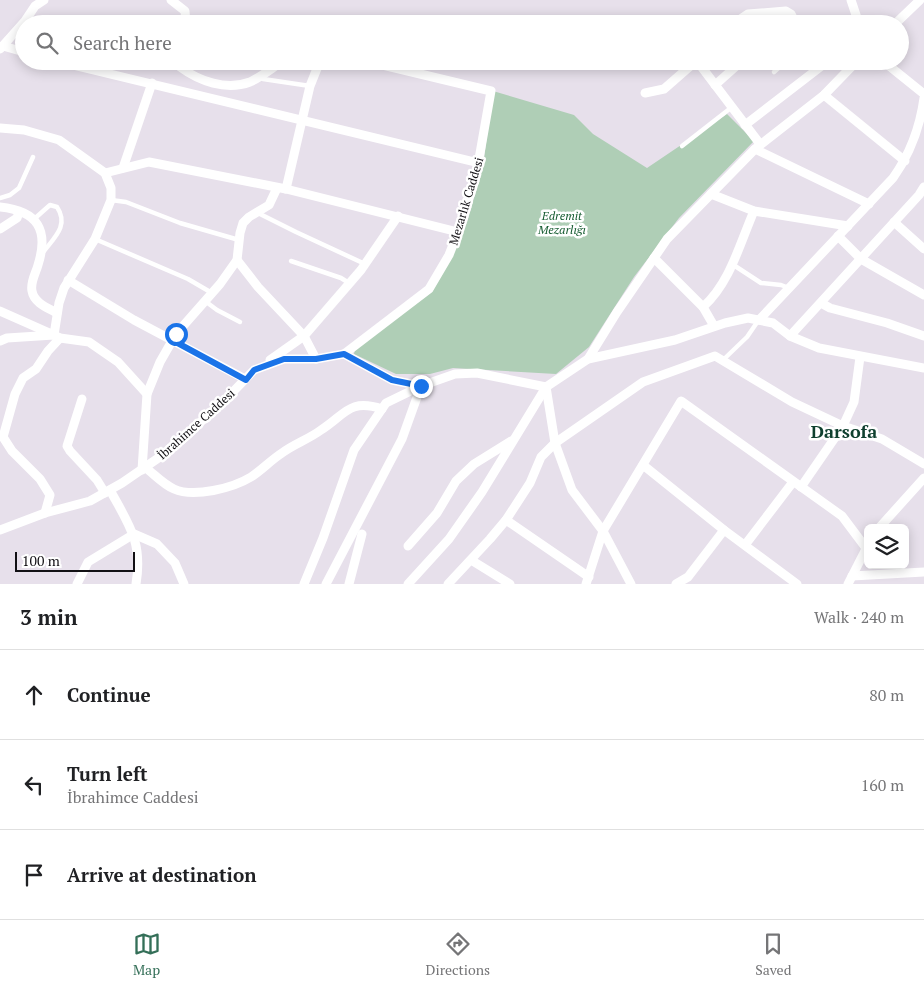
<!DOCTYPE html>
<html lang="en">
<head>
<meta charset="utf-8">
<style>
  :root { --surface:#fff; --page:#f6f6f6; --text:#202124; --muted:#757577; --line:#e0e0e0; --accent:#346f58 }
  body { margin:0; font-family:"PT Serif",serif; background:var(--page); color:var(--text) }
  .controls { position:absolute; right:15px; bottom:15px; display:grid; overflow:hidden; border-radius:8px; box-shadow:0 2px 12px #0003 }
  .controls button { width:45px; height:45px; display:grid; place-items:center; padding:0; border:0; border-bottom:1px solid var(--line); background:var(--surface); color:var(--text); font:25px sans-serif }
  .scale { position:absolute; left:15px; bottom:12px; width:120px; box-sizing:border-box; padding-left:5px; border:2px solid #121014; border-top:0; font-size:14px; line-height:18px; white-space:nowrap; color:#121014; -webkit-text-stroke:4px #fff; paint-order:stroke }
  .stop { position:absolute; width:15px; height:15px; margin:-11px; border:4px solid #1a73e8; border-radius:50%; background:#fff }
  .stop.end { background:#1a73e8; border-color:#fff; box-shadow:0 1px 5px #0008 }
  .list { margin:0; padding:0; list-style:none }
  h2 { display:flex; justify-content:space-between; align-items:center; height:65px; margin:0; padding:0 20px; font-size:21px }
  h2 small { font-size:16px; font-weight:400; color:var(--muted) }
  .list li { display:grid; grid-template-columns:32px 1fr auto; gap:15px; align-items:center; box-sizing:border-box; height:90px; padding:0 20px; border-top:1px solid var(--line) }
  .list b { display:block; font-size:19px; white-space:nowrap }
  .list p { margin:0; font-size:16px; white-space:nowrap; color:var(--muted) }
  .list em { font-size:16px; font-style:normal; color:var(--muted) }
  .icon { flex:none; width:28px; height:28px; fill:none; stroke:currentColor; stroke-width:2; stroke-linecap:round; stroke-linejoin:round }
  .map { position:relative; flex:none; width:924px; height:584px; overflow:hidden }
  .search { position:absolute; background:var(--surface); box-shadow:0 2px 12px #0003; left:15px; right:15px; top:15px; height:55px; display:flex; align-items:center; gap:12px; box-sizing:border-box; padding:0 18px; border-radius:28px; color:var(--muted); font-size:19px }
  .sheet { height:335px; background:var(--surface) }
  nav { display:flex; justify-content:space-around; align-items:center; box-sizing:border-box; height:70px; border-top:1px solid var(--line); background:var(--surface); font-size:14px; color:var(--muted) }
  nav a { display:grid; justify-items:center; gap:2px }
  nav .on { color:var(--accent) }
  .map>svg:first-child { display:block }
</style>
</head>
<body>
<div class="map">
<svg width="924" height="584" viewBox="0 0 924 584">
  <rect width="100%" height="100%" fill="#e7e0eb"/>
  <!-- green -->
  <polygon fill="#afceb6" points="493,91 574,115 593,134 647,168 727,114 754,141 679,218 634,277 589,347 556,374 453,368 430,374 396,374 354,354 355,349 432,292 451,259 468,219 483,166"/>
  <g fill="none" stroke-linecap="round" stroke-linejoin="round">
    <!-- lane -->
    <g stroke="#fff" stroke-width="4.5">
      <polyline points="774,72 786,61"/>
      <polyline points="261,76 263,79 310,86"/>
      <polyline points="682,146 732,107"/>
      <polyline points="0,198 10,195 19,188 33,157"/>
      <polyline points="111,200 126,202 180,223 239,240"/>
      <polyline points="258,213 296,232 365,264"/>
      <path d="M 33,220 L 50,205 L 57,207 C 69,225 55,237 44,251 L 41,252"/>
      <polyline points="95,239 188,279 212,293"/>
      <polyline points="291,261 341,278 349,283"/>
      <polyline points="732,264 761,283 781,285 789,288"/>
      <polyline points="205,301 217,310 240,322"/>
      <polyline points="723,360 747,337 758,321"/>
    </g>
    <!-- street -->
    <g stroke="#fff" stroke-width="9">
      <polyline points="171,0 185,11 186,24"/>
      <polyline points="851,0 859,24"/>
      <polyline points="733,24 748,14 786,11 791,14 796,24"/>
      <polyline points="841,24 858,21"/>
      <polyline points="895,24 920,0"/>
      <polyline points="3,46 24,52"/>
      <polyline points="0,49 25,21 35,6 44,0"/>
      <polyline points="56,61 479,163"/>
      <path d="M 179,61 L 180,67 C 199,81 226,91 250,82 C 261,77 272,68 283,61"/>
      <polyline points="697,61 760,144"/>
      <polyline points="883,61 924,94"/>
      <polyline points="715,85 742,61"/>
      <polyline points="645,93 664,89 696,61"/>
      <polyline points="824,95 905,161"/>
      <polyline points="745,125 828,61"/>
      <polyline points="0,128 24,130 59,140 105,173 111,188 111,200 95,239 64,288 59,303 54,335 0,311"/>
      <polyline points="755,149 869,204"/>
      <polyline points="123,168 152,83"/>
      <polyline points="105,173 149,162 286,189 458,232"/>
      <polyline points="286,189 310,86 320,61"/>
      <polyline points="711,194 754,211 848,226"/>
      <path d="M 0,207 C 38,211 49,230 38,265 C 36,273 30,282 32,291 C 34,303 48,308 57,313"/>
      <polyline points="894,222 924,249"/>
      <polyline points="0,229 17,218 19,212"/>
      <polyline points="838,236 861,259 924,295"/>
      <polyline points="654,258 703,307 714,326"/>
      <polyline points="237,260 258,287 304,336 316,359"/>
      <polyline points="68,280 134,320 245,379"/>
      <polyline points="821,303 830,308 887,323 924,336"/>
      <path d="M 703,307 C 730,283 740,243 754,211"/>
      <path d="M 759,320 L 893,178 C 910,154 920,127 924,98"/>
      <polyline points="790,336 919,195 924,187"/>
      <polyline points="0,341 7,338 54,335 60,338 89,342 118,362 147,394"/>
      <polyline points="344,354 429,289 449,255 458,232 476,176 491,91 366,61"/>
      <polyline points="588,359 617,312 667,239 755,149 824,95 857,61"/>
      <polyline points="270,360 304,336 361,270 398,216"/>
      <polyline points="546,387 555,443 572,490 603,531 631,584"/>
      <polyline points="82,399 67,446 70,451 97,480 105,493"/>
      <polyline points="643,465 724,530 797,584"/>
      <path d="M 146,468 C 155,475 163,484 174,489 C 194,498 233,488 251,477 C 262,470 271,460 282,453 C 294,444 309,439 321,430 C 345,415 349,398 382,409"/>
      <polyline points="142,470 147,394 160,362 176,334 220,284 237,260 240,233 243,223 249,217 269,205 277,188"/>
      <polyline points="801,487 843,426 854,402 860,357"/>
      <path d="M 110,490 C 129,525 143,542 136,584"/>
      <polyline points="45,513 50,495 40,479 12,451 3,437 15,394 23,378 36,369 48,351 60,338"/>
      <polyline points="506,520 589,577"/>
      <polyline points="879,528 924,478"/>
      <polyline points="0,530 45,513 90,501 122,483 170,450 227,398 254,370 284,359 316,359 344,354 392,380 421,386"/>
      <polyline points="745,545 793,482"/>
      <polyline points="408,546 437,513 456,481 474,464 511,441"/>
      <polyline points="471,560 510,584"/>
      <polyline points="852,576 924,572"/>
      <polyline points="77,584 88,562 134,534 157,544 175,563 184,584"/>
      <polyline points="304,584 323,538 354,450 386,403 421,386 455,374 477,373 546,387"/>
      <polyline points="326,584 402,439 421,386"/>
      <polyline points="349,584 362,534"/>
      <polyline points="408,584 449,539 482,492 546,387 588,359 675,340 725,323 748,318 773,323 790,336 819,348 924,368"/>
      <polyline points="448,584 490,539 506,520 530,483 541,457 555,443 643,382 715,356 792,402 843,426 882,439 924,464"/>
      <polyline points="586,584 603,531 681,401 842,516 866,548"/>
      <polyline points="676,584 688,577 724,530"/>
      <polyline points="848,584 868,545"/>
    </g>
  </g>
  <g fill="none" stroke-linecap="round" stroke-linejoin="round">
    <!-- route -->
    <polyline stroke="#1a73e8" stroke-width="6" points="176,334 172,340 246,380 254,370 284,359 316,359 344,354 392,380 421,386"/>
  </g>
  <g text-anchor="middle" dominant-baseline="central" stroke-width="5" stroke-linejoin="round" paint-order="stroke">
    <!-- street labels -->
    <g font-size="12" fill="#121014" stroke="#fff">
      <text transform="translate(466 201) rotate(-73)">Mezarlık Caddesi</text>
      <text transform="translate(196 424) rotate(-42)">İbrahimce Caddesi</text>
    </g>
    <!-- park labels -->
    <g font-size="12" font-style="italic" fill="#165c31" stroke="#fff">
      <text x="562" y="215">Edremit<tspan x="562" dy="14">Mezarlığı</tspan></text>
    </g>
    <!-- district labels -->
    <g font-size="18" font-weight="bold" fill="#0f402f" stroke="#fff">
      <text x="844" y="431">Darsofa</text>
    </g>
  </g>
</svg>
<div class="controls">
<button><svg class="icon" aria-label="layers" viewBox="0 0 24 24"><path d="M12 4l9 5-9 5-9-5zM3 14l9 5 9-5"/></svg></button>
</div>
<div class="scale">100 m</div>
<div class="stop" style="left:176px;top:334px"></div>
<div class="stop end" style="left:421px;top:386px"></div>
<div class="search"><svg class="icon" aria-label="search" viewBox="0 0 24 24"><circle cx="10" cy="10" r="6"/><path d="M15 15l6 6"/></svg>Search here</div>
</div>
<section class="sheet">
<h2>3 min<small>Walk · 240 m</small></h2>
<ul class="list">
<li><svg class="icon" aria-label="ahead" viewBox="0 0 24 24"><path d="M12 20V5M6 11l6-6 6 6"/></svg><div><b>Continue</b></div><em>80 m</em></li>
<li><svg class="icon" aria-label="left" viewBox="0 0 24 24"><path d="M17 20v-9H6M10 6l-5 5 5 5"/></svg><div><b>Turn left</b><p>İbrahimce Caddesi</p></div><em>160 m</em></li>
<li><svg class="icon" aria-label="arrive" viewBox="0 0 24 24"><path d="M6 21V4h12l-3 4 3 4H6"/></svg><div><b>Arrive at destination</b></div></li>
</ul>
</section>
<nav>
<a class="on"><svg class="icon" aria-label="map" viewBox="0 0 24 24"><path d="M3 6l6-2 6 2 6-2v14l-6 2-6-2-6 2zM9 4v14M15 6v14"/></svg>Map</a>
<a><svg class="icon" aria-label="directions" viewBox="0 0 24 24"><path d="M12 3l9 9-9 9-9-9zM9 14v-3h6M13 9l2 2-2 2"/></svg>Directions</a>
<a><svg class="icon" aria-label="saved" viewBox="0 0 24 24"><path d="M7 4h10v16l-5-4-5 4z"/></svg>Saved</a>
</nav>
</body>
</html>
